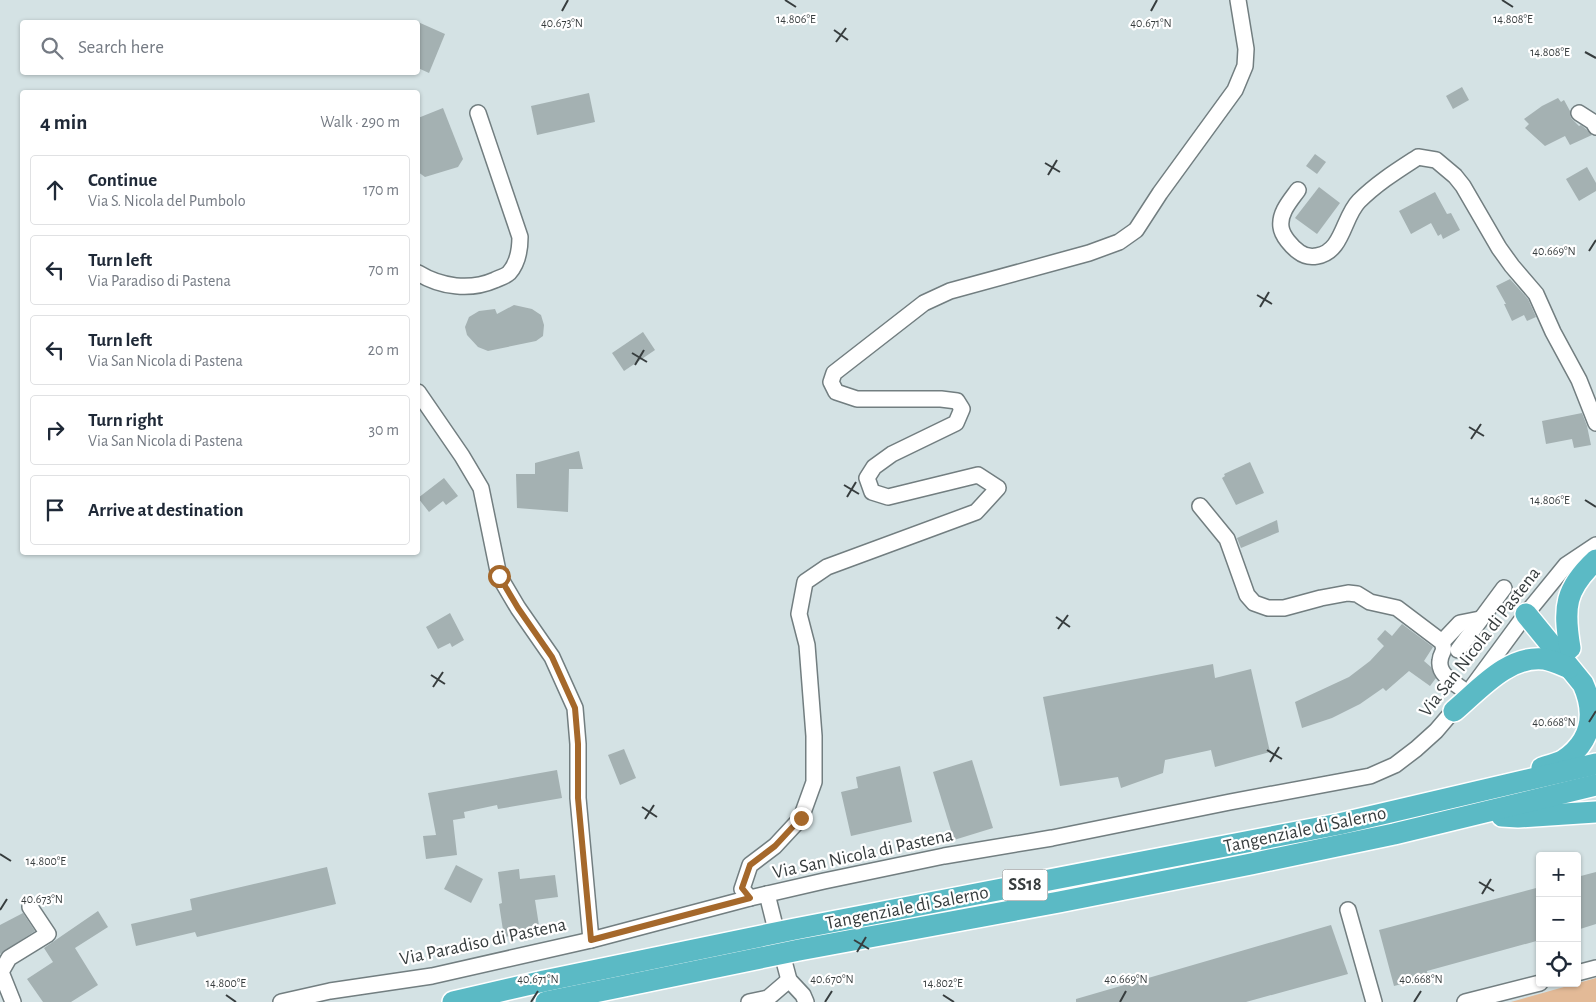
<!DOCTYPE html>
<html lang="en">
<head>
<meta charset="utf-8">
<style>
  :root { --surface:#fff; --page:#f2f2f3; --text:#1f2937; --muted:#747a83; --line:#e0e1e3 }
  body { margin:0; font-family:"Alegreya Sans",sans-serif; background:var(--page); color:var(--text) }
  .controls { position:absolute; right:15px; bottom:15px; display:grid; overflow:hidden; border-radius:5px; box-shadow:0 1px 4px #0004 }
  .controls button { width:45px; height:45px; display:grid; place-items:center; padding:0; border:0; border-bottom:1px solid var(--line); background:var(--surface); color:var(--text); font:25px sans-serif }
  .stop { position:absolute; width:15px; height:15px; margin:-11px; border:4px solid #a5682b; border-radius:50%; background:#fff }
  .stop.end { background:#a5682b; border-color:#fff; box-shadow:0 1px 5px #0008 }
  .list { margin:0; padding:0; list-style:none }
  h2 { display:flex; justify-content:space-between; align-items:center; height:65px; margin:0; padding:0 20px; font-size:21px }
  h2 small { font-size:16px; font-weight:400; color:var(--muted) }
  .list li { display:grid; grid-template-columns:32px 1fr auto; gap:15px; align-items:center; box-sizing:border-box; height:70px; margin:0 10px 10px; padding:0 10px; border:1px solid var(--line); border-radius:5px }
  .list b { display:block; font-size:19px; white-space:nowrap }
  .list p { margin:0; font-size:16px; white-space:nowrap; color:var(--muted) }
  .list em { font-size:16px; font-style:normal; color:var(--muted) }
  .icon { flex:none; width:28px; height:28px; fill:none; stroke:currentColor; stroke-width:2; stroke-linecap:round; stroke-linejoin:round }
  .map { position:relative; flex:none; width:1596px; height:1002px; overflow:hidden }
  .search { position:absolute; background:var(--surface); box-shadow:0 1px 4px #0004; left:20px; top:20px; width:400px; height:55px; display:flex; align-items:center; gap:12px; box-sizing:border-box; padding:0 18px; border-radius:5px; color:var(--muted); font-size:19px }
  .panel { position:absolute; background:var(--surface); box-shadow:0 1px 4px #0004; left:20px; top:90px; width:400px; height:465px; border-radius:5px }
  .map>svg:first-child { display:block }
</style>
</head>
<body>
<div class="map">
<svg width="1596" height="1002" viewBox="0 0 1596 1002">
  <rect width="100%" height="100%" fill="#d4e2e4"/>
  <!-- green -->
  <polygon fill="#e3ba97" points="1596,978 1596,1002 1511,1002"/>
  <!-- building -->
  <g fill="#a4b1b2">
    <polygon points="418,22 445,34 429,73 418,68"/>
    <polygon points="1462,87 1469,100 1453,109 1446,96"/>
    <polygon points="589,93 595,122 537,135 531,106"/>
    <polygon points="1558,98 1561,102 1564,100 1570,111 1571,118 1579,126 1581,125 1586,129 1592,135 1570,145 1565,136 1545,146 1525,128 1529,124 1524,119 1542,106"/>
    <polygon points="443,108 463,159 458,167 425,177 418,172 418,118"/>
    <polygon points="1315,154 1326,162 1317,174 1306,166"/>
    <polygon points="1587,167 1596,183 1596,191 1579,201 1566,179"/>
    <polygon points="1319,187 1340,203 1317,234 1295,218"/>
    <polygon points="1435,192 1447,214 1451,213 1460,230 1443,239 1441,234 1438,236 1431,223 1411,234 1399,211"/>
    <polygon points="1510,279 1528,299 1536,317 1527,321 1524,315 1512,321 1504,304 1506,304 1496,286"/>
    <polygon points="514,305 532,309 541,315 544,325 543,336 536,341 488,351 478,347 467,335 465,327 469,317 479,311 495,309 497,314"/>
    <polygon points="643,332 655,350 624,371 612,353"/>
    <polygon points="1582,413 1587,426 1591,445 1574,448 1572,439 1546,444 1542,421"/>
    <polygon points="579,451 583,469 569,469 568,512 517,508 516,474 535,474 535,463"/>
    <polygon points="1250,462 1264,493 1236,505 1222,478 1225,476 1224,474"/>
    <polygon points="444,478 458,496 446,505 443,501 429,512 418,498"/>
    <polygon points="1277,520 1279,532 1241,548 1237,538"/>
    <polygon points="450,613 464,640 452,647 450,643 438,649 426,627"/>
    <polygon points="1402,624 1433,647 1424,661 1431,667 1436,678 1430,686 1409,671 1386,691 1383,688 1360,704 1332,718 1302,728 1295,702 1349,677 1370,661 1384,646 1377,639 1385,630 1392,636"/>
    <polygon points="1213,664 1215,678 1251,669 1270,752 1215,767 1211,750 1165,760 1163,773 1121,788 1118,777 1060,786 1043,697"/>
    <polygon points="624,749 636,778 620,785 608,755"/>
    <polygon points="972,760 993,828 954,840 933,772"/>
    <polygon points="900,766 912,822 851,836 841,792 858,788 856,777"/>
    <polygon points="557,770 562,798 498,809 497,805 464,812 465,818 453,820 457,855 426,859 423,836 436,835 428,793"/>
    <polygon points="456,865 483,879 471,903 444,889"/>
    <polygon points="327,867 336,904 197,937 195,932 136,946 131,924 192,910 190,899"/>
    <polygon points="519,869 520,879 555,875 558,897 535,900 540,932 504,937 499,904 502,903 498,872"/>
    <polygon points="1596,872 1596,924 1577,930 1577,877"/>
    <polygon points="1540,887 1540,940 1427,971 1428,977 1394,986 1379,930"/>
    <polygon points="98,911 108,927 75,948 98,985 71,1002 43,1002 27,979 53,962 44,948"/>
    <polygon points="23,913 35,931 0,954 0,925"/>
    <polygon points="1331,925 1348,974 1246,1002 1076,1002 1076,999"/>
  </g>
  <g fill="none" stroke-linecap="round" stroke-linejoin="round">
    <!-- minor casing -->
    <g stroke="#727e80" stroke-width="18">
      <g id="minor">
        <polyline points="1579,113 1593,122 1596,127"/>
        <path d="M 1298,190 C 1290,201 1279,213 1281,227 C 1282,236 1292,247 1299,252 C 1304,256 1311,257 1317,256 C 1343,252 1343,217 1359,201 C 1377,183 1398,170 1418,157 L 1436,160 L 1455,176 L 1463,186 L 1499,248 L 1512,266 L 1536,294 L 1553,332 L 1579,380 L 1596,423"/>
        <path d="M 418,273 C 441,287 470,291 495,280 C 499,278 506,276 509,273 C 518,263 520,250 520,237 L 478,113"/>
        <polyline points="418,392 462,456 481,488 499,576 518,608 552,657 575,708 578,744 578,798 591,940"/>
        <path d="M 1200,506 L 1227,539 L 1247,595 L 1254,603 L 1268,608 L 1284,608 L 1321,598 L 1348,593 L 1357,594 L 1370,602 L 1397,608 L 1442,642 C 1446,654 1441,650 1440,661 C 1438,676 1458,685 1468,693"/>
        <polyline points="1442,642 1460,623 1480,619"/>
        <polyline points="1458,650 1504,588"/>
        <polyline points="1473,686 1526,614 1566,565 1596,545"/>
        <polyline points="767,894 774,922"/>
        <polyline points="750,898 742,889 750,865 775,846 801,818 814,782 814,736 807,645 799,614 805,582 827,567 976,512 998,488 978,475 888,497 872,492 867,478 874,467 892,454 956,423 962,409 957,401 941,399 857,399 836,392 831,382 834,373 924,303 950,291 1089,253 1119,242 1136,230 1160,193 1235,90 1245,66 1246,49 1238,0"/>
        <polyline points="1348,910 1374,1002"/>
        <polyline points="785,965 789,980 803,995 806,1002"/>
        <polyline points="1577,973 1596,968"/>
        <polyline points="13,1002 1,972 9,958 48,934 30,907"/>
        <polyline points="281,1002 330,991 432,976 591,940 750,898 824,881 944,856 1052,838 1230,802 1370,776 1395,765 1416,749 1436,731 1459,704"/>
        <polyline points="749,1002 768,998 789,980"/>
        <polyline points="1465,1002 1540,983"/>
      </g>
    </g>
    <!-- highway casing -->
    <g stroke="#fff" stroke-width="24">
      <g id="highway">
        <path d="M 1526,614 L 1583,684 C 1596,713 1592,741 1564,760 C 1558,764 1549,765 1542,768"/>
        <path d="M 1570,648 C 1563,607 1565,589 1596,560"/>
        <path d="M 1454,711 C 1479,690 1508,655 1544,659 C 1552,660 1562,665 1569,668"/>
        <polyline points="1502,816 1518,817 1596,812"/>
        <polyline points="453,1002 544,981 795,929 1339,824 1596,764"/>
        <polyline points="546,1002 799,950 1059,902 1251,864 1394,834 1596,785"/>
      </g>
    </g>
    <!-- minor -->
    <use href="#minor" stroke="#fff" stroke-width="15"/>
    <!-- highway -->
    <use href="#highway" stroke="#5bbac5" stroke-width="21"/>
  </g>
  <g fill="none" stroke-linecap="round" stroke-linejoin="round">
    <!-- route -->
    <polyline stroke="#a5682b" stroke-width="6" points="499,576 518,608 552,657 575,708 578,744 578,798 591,940 750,898 742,888 750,865 775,846 801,818"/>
  </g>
  <!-- ticks -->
  <path fill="none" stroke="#373d3e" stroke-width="2" d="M 785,0 L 796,7M 1502,0 L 1513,7M 562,11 L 568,0M 1151,11 L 1157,0M 834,30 L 848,40M 836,42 L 846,28M 1585,52 L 1596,58M 1045,163 L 1060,172M 1048,175 L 1057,160M 1589,251 L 1596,240M 1257,295 L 1272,304M 1260,307 L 1269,292M 632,353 L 647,362M 635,365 L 644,350M 1469,427 L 1484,436M 1471,439 L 1481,424M 844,485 L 859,494M 847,497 L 856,482M 1585,500 L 1596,507M 1056,617 L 1070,627M 1058,629 L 1068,615M 431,675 L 445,684M 433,687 L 443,672M 1589,722 L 1596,711M 1267,750 L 1282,759M 1270,762 L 1279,747M 642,807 L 657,817M 645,819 L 654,805M 0,854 L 11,861M 1479,882 L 1494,891M 1482,894 L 1491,879M 0,910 L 7,899M 854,940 L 869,949M 857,952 L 866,937M 226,995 L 236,1002M 943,995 L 954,1002M 531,1002 L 538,991M 825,1002 L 832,991M 1120,1002 L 1126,991M 1414,1002 L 1421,991"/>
  <g text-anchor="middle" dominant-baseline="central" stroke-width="4.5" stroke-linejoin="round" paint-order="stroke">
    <!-- shield labels -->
    <rect fill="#fff" stroke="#737778" stroke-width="1" x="1002.5" y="869.5" width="45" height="31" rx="4"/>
    <g font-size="18" font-weight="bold" fill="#373d3e">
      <text x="1025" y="885">SS18</text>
    </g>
    <!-- street labels -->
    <g font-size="19" fill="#373d3e" stroke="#fff">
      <text transform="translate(1480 642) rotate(-52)">Via San Nicola di Pastena</text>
      <text transform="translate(1305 830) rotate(-12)">Tangenziale di Salerno</text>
      <text transform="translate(863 854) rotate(-12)">Via San Nicola di Pastena</text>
      <text transform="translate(907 908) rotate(-11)">Tangenziale di Salerno</text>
      <text transform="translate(483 942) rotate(-12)">Via Paradiso di Pastena</text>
    </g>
  </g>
  <g font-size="12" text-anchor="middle" fill="#373d3e" stroke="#fff" stroke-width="4.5" stroke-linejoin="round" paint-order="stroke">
    <text x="796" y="23">14.806°E</text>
    <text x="1513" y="23">14.808°E</text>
    <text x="562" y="27">40.673°N</text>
    <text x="1151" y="27">40.671°N</text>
    <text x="1550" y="56">14.808°E</text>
    <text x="1554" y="255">40.669°N</text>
    <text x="1550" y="504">14.806°E</text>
    <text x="1554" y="726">40.668°N</text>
    <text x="46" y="865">14.800°E</text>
    <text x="42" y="903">40.673°N</text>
    <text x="538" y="983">40.671°N</text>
    <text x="832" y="983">40.670°N</text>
    <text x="1126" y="983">40.669°N</text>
    <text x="1421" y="983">40.668°N</text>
    <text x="226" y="987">14.800°E</text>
    <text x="943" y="987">14.802°E</text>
  </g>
</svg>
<div class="controls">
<button>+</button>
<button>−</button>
<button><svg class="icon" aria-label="locate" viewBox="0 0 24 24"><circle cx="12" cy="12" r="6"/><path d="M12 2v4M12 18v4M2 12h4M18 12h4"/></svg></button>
</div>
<div class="stop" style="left:499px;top:576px"></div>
<div class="stop end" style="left:801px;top:818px"></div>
<div class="search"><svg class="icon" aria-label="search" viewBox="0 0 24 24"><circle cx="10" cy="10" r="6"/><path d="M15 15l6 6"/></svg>Search here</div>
<section class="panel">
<h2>4 min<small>Walk · 290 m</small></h2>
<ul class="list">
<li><svg class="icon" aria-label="ahead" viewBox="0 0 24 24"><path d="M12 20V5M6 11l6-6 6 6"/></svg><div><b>Continue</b><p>Via S. Nicola del Pumbolo</p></div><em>170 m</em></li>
<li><svg class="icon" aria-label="left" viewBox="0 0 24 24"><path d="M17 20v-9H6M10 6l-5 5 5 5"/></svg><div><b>Turn left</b><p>Via Paradiso di Pastena</p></div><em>70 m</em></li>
<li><svg class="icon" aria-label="left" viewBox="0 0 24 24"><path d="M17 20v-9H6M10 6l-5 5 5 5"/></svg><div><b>Turn left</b><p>Via San Nicola di Pastena</p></div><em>20 m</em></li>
<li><svg class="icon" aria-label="right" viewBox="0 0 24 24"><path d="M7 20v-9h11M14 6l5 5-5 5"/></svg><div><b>Turn right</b><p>Via San Nicola di Pastena</p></div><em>30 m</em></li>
<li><svg class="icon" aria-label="arrive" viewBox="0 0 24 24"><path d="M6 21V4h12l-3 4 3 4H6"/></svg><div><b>Arrive at destination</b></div></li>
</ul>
</section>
</div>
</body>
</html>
